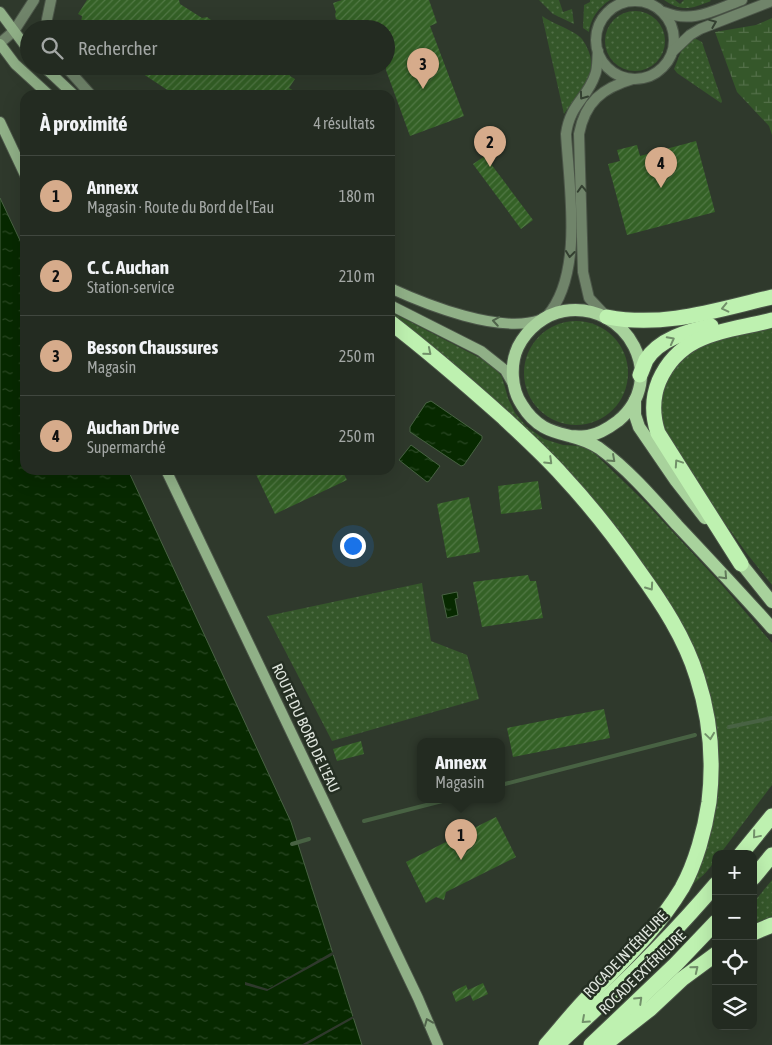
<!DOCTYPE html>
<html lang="fr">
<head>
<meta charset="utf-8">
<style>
  :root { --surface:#232b21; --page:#2b332a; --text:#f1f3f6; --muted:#a3a7a5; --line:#40473f; --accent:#d6ab8b }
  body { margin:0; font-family:"Asap Condensed",sans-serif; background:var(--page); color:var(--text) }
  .controls { position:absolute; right:15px; bottom:15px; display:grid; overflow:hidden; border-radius:10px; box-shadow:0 5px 20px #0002 }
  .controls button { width:45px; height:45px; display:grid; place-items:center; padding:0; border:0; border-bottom:1px solid var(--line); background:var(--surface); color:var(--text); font:25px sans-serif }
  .you { position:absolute; left:352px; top:545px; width:18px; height:18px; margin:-12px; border:4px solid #fff; border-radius:50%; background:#1a73e8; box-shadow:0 0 0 8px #1a73e833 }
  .badge { display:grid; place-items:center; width:32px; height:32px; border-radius:50%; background:var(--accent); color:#111; font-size:16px; font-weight:700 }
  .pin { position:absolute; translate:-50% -41px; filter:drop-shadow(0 1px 2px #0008) }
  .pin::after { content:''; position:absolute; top:26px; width:18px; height:15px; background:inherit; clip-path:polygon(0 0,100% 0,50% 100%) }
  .popup { position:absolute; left:417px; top:738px; width:88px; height:65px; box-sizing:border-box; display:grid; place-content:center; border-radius:10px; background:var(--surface); filter:drop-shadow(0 1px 4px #0005); font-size:16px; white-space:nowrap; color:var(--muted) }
  .popup b { font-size:19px; color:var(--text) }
  .popup::after { content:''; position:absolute; left:50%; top:100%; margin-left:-10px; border:10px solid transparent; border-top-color:var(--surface) }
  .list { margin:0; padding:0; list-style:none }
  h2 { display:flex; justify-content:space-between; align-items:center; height:65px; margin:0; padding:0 20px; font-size:21px }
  h2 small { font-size:16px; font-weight:400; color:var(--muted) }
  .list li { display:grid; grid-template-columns:32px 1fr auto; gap:15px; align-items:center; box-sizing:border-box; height:80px; padding:0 20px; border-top:1px solid var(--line) }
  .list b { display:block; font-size:19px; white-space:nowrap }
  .list p { margin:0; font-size:16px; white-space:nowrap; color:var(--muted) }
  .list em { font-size:16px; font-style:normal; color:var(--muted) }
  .icon { flex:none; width:28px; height:28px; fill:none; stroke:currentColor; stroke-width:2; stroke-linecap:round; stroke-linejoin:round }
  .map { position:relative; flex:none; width:772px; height:1045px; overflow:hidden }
  .search { position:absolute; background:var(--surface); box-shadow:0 5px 20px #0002; left:20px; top:20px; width:375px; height:55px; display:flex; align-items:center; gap:12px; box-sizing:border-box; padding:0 18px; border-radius:28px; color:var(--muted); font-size:19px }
  .panel { position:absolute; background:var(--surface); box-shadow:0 5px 20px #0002; left:20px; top:90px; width:375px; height:385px; border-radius:15px }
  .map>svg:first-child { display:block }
</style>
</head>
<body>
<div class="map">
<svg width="772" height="1045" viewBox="0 0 772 1045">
  <defs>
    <pattern id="grass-dots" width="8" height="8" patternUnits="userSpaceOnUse" patternTransform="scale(1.25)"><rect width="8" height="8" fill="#35572a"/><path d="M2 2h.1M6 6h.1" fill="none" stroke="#526f48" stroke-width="1.8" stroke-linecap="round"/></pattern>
    <pattern id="wetland-marsh" width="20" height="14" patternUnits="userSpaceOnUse" patternTransform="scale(1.25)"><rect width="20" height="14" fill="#35572a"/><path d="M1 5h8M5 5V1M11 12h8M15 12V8" fill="none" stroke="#526f48"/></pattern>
    <pattern id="water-ripples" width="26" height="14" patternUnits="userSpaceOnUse" patternTransform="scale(1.25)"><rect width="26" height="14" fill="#072900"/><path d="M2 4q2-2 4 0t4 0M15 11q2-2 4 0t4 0" fill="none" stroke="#2b4825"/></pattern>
    <pattern id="building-hatch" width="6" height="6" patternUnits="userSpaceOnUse" patternTransform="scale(1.25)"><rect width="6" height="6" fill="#346126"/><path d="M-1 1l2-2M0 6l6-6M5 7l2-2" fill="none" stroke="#517845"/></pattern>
  </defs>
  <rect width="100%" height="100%" fill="#2f392c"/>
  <!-- grass -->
  <g fill="url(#grass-dots)">
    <polygon points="539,0 559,0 563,12 572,9 574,24 553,14"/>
    <path d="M 590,0 L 610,0 C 599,7 590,19 589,32 L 583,28 L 584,5 L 590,2 Z"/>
    <path d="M 664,0 L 675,0 L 680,4 L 684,0 L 710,0 L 711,1 C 691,9 682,12 664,0 Z"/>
    <circle cx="635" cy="41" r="30"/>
    <path d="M 542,16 C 552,23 565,27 576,34 C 583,38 586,45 589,52 C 598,77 577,95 564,114 Z"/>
    <polygon points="694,38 702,42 722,101 721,103 677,73 674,69 684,44"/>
    <path d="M 391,312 L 486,361 L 496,369 L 502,377 L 508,398 L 515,413 L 527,427 L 544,439 L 563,445 L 581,446 L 592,451 L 648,505 L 722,585 L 772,643 L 772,785 L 720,854 L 716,854 C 716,866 697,881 688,888 L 700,862 L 709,695 L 631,548 L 391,314 Z"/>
    <circle cx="576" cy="373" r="52"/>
    <polygon points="772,327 772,585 748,555 693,479 659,425 661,386 670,368 701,345"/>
    <polygon points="422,583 431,641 467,655 479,699 332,741 267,616"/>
    <polygon points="772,880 772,916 753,924 753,903"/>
  </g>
  <!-- wetland -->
  <polygon fill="url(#wetland-marsh)" points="772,18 772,135 769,126 737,92 715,32 756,25"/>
  <!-- water -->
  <g fill="url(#water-ripples)" stroke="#486243">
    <polygon points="0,198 25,251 25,470 128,470 291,822 362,1045 0,1045"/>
    <polygon points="431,401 482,436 482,439 464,465 461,466 410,432 410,427 426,403"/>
    <polygon points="411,445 440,466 429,481 427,482 399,460"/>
    <polygon points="457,592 458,598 455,599 458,615 447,618 442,595"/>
  </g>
  <!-- pier -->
  <g fill="#2f392c">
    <polygon points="334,951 335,954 267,991 245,985 245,982 268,989"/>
    <polygon points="355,1015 356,1017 306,1045 301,1045"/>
  </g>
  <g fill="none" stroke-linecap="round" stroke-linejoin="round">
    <!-- stream -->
    <g stroke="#486243" stroke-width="4">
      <polyline points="729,727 772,718"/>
      <polyline points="501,785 695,735"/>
      <polyline points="364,821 450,799"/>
      <polyline points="292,844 309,839"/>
    </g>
  </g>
  <!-- building -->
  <g fill="url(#building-hatch)">
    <polygon points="87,0 179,0 180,4 202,18 207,17 211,20 212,29 84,29 81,23 82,16 78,14"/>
    <polygon points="342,0 429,0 437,23 430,26 464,116 410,136 386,70 386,29 342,29 339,20 336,19 335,14 336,12 333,3"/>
    <polygon points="131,66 284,67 289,71 290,76 295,79 289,88 300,95 175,95"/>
    <polygon points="696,141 715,212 627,235 608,164 620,161 617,150 637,145 640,156"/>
    <polygon points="485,156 533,220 521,229 473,164"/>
    <polygon points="254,470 342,470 347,480 275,514"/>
    <polygon points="538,481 542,509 501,514 498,486"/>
    <polygon points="469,497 480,552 447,558 437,504"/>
    <polygon points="528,575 530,581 536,581 543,618 482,627 473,582"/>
    <polygon points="604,709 610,738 513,757 507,728"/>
    <polygon points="361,741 364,754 337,761 333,749"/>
    <polygon points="496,817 516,857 446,892 444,900 436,897 426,903 406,862"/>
    <polygon points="483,983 488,994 473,1001 469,992 470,995 456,1002 452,992 466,985 468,990"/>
  </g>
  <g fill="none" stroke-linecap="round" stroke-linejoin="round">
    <!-- street casing -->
    <g stroke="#4b5548" stroke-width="12">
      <g id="street">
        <circle cx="635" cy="40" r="39"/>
        <path d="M 664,12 C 693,24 714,10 742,0"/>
        <polyline points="46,29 47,19 51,0"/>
        <polyline points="0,43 14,31 34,0"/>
        <polyline points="673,51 690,35 700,29 772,1"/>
        <polyline points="65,66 91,95"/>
        <path d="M 547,316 C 584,274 569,187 566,134 C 570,104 587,99 595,75 C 598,68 597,58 598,51"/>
        <path d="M 606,316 L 589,298 L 583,272 L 579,134 C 585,102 602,88 633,79"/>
      </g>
    </g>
    <!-- secondary casing -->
    <g stroke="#4b5548" stroke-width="12">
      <g id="secondary">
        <polyline points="0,12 29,51"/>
        <polyline points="0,44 15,64 49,95"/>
        <polyline points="43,66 74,95"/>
        <polyline points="0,122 25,175"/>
        <path d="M 390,288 C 427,305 500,334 540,320"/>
        <polyline points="390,305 481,351 505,370 513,384"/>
        <polyline points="166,470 418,998 438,1045"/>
      </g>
    </g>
    <!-- primary casing -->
    <g stroke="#4b5548" stroke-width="14">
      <g id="primary">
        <polyline points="635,400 635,415 639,427 676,481 705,518"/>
        <path d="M 569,436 C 575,436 582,437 588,436 C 599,434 610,427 618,421 C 669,379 628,301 564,311 C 545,314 527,329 518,347 C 510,364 511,389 522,405 C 544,441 571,429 599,448 C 628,469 653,498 677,525 C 709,559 741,593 772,628"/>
        <polyline points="736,557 772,602"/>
      </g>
    </g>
    <!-- highway casing -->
    <g stroke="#4b5548" stroke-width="17">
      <g id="highway">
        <path d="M 607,317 C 664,328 716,310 772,297"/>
        <path d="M 390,322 C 429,352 467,385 504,418 C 524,437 544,455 562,475 C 590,505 615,537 638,570 C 662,603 685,638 697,677 C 710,717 714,760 709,802 C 705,829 696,863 682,888 C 658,928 623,961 591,994 C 575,1010 561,1028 546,1045"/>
        <path d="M 640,375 C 642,371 644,365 646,360 C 659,339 688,331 711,326"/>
        <path d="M 741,564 L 658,433 C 652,415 652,398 659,381 C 681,331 727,332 772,320"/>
        <polyline points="741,854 772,816"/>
        <polyline points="753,878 772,855"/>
        <polyline points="753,933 772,925"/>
        <path d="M 559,1043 C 614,993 668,941 716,884"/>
        <polyline points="591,1045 676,964 716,922"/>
        <polyline points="604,1045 650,1009 682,979 716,954"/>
      </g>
    </g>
    <!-- street -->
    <use href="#street" stroke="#70846a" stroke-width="10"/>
    <!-- secondary -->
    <use href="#secondary" stroke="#90b087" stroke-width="10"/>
    <!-- primary -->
    <use href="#primary" stroke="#a8d29c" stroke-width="12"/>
    <!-- highway -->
    <use href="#highway" stroke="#bef1b0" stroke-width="15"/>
  </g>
  <!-- one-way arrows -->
  <defs><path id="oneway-chevron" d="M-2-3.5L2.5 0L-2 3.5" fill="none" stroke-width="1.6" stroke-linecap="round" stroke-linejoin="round" transform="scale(1.25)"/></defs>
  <g stroke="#344031">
    <use href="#oneway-chevron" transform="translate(713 23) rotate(-22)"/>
    <use href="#oneway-chevron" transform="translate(583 96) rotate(126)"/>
    <use href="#oneway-chevron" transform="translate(582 189) rotate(-93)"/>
    <use href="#oneway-chevron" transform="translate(570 254) rotate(97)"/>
  </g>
  <g stroke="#72906a">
    <use href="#oneway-chevron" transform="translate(725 308) rotate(167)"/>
    <use href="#oneway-chevron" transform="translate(671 340) rotate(-28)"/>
    <use href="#oneway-chevron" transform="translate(428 352) rotate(40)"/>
    <use href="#oneway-chevron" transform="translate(549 461) rotate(44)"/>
    <use href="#oneway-chevron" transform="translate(678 463) rotate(-124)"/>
    <use href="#oneway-chevron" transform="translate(650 587) rotate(55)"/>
    <use href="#oneway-chevron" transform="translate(710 736) rotate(82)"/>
    <use href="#oneway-chevron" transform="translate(756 835) rotate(130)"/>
    <use href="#oneway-chevron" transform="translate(695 969) rotate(-39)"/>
    <use href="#oneway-chevron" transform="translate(639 1000) rotate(-44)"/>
    <use href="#oneway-chevron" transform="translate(585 1020) rotate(138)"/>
  </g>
  <g stroke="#50634b">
    <use href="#oneway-chevron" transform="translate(496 321) rotate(-171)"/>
    <use href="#oneway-chevron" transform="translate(428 1022) rotate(-112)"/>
  </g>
  <g stroke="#607859">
    <use href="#oneway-chevron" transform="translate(612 459) rotate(42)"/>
    <use href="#oneway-chevron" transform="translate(724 576) rotate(47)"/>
  </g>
  <g text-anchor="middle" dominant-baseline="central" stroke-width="5" stroke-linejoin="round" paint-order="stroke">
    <!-- street labels -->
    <g font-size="15" fill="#e0e6de" stroke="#252f23">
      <text transform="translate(306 728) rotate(65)">ROUTE DU BORD DE L'EAU</text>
      <text transform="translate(625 954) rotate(-46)">ROCADE INTÉRIEURE</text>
      <text transform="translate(642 972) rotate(-44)">ROCADE EXTÉRIEURE</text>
    </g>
  </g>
</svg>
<div class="controls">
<button>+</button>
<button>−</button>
<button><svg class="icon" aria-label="locate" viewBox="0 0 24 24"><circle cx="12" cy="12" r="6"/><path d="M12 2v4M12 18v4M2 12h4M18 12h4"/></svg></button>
<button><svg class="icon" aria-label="layers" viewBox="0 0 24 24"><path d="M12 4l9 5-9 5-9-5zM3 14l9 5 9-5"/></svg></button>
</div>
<div class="you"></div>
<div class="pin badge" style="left:461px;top:860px">1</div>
<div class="popup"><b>Annexx</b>Magasin</div>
<div class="pin badge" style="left:490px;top:167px">2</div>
<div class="pin badge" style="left:423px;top:89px">3</div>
<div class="pin badge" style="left:661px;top:188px">4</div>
<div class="search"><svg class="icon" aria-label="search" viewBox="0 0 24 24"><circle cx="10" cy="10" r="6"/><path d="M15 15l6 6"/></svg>Rechercher</div>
<section class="panel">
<h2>À proximité<small>4 résultats</small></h2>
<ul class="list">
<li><span class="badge">1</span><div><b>Annexx</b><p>Magasin · Route du Bord de l'Eau</p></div><em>180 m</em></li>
<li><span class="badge">2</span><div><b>C. C. Auchan</b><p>Station-service</p></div><em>210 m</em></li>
<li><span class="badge">3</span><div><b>Besson Chaussures</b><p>Magasin</p></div><em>250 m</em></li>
<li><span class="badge">4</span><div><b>Auchan Drive</b><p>Supermarché</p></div><em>250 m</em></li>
</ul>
</section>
</div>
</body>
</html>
